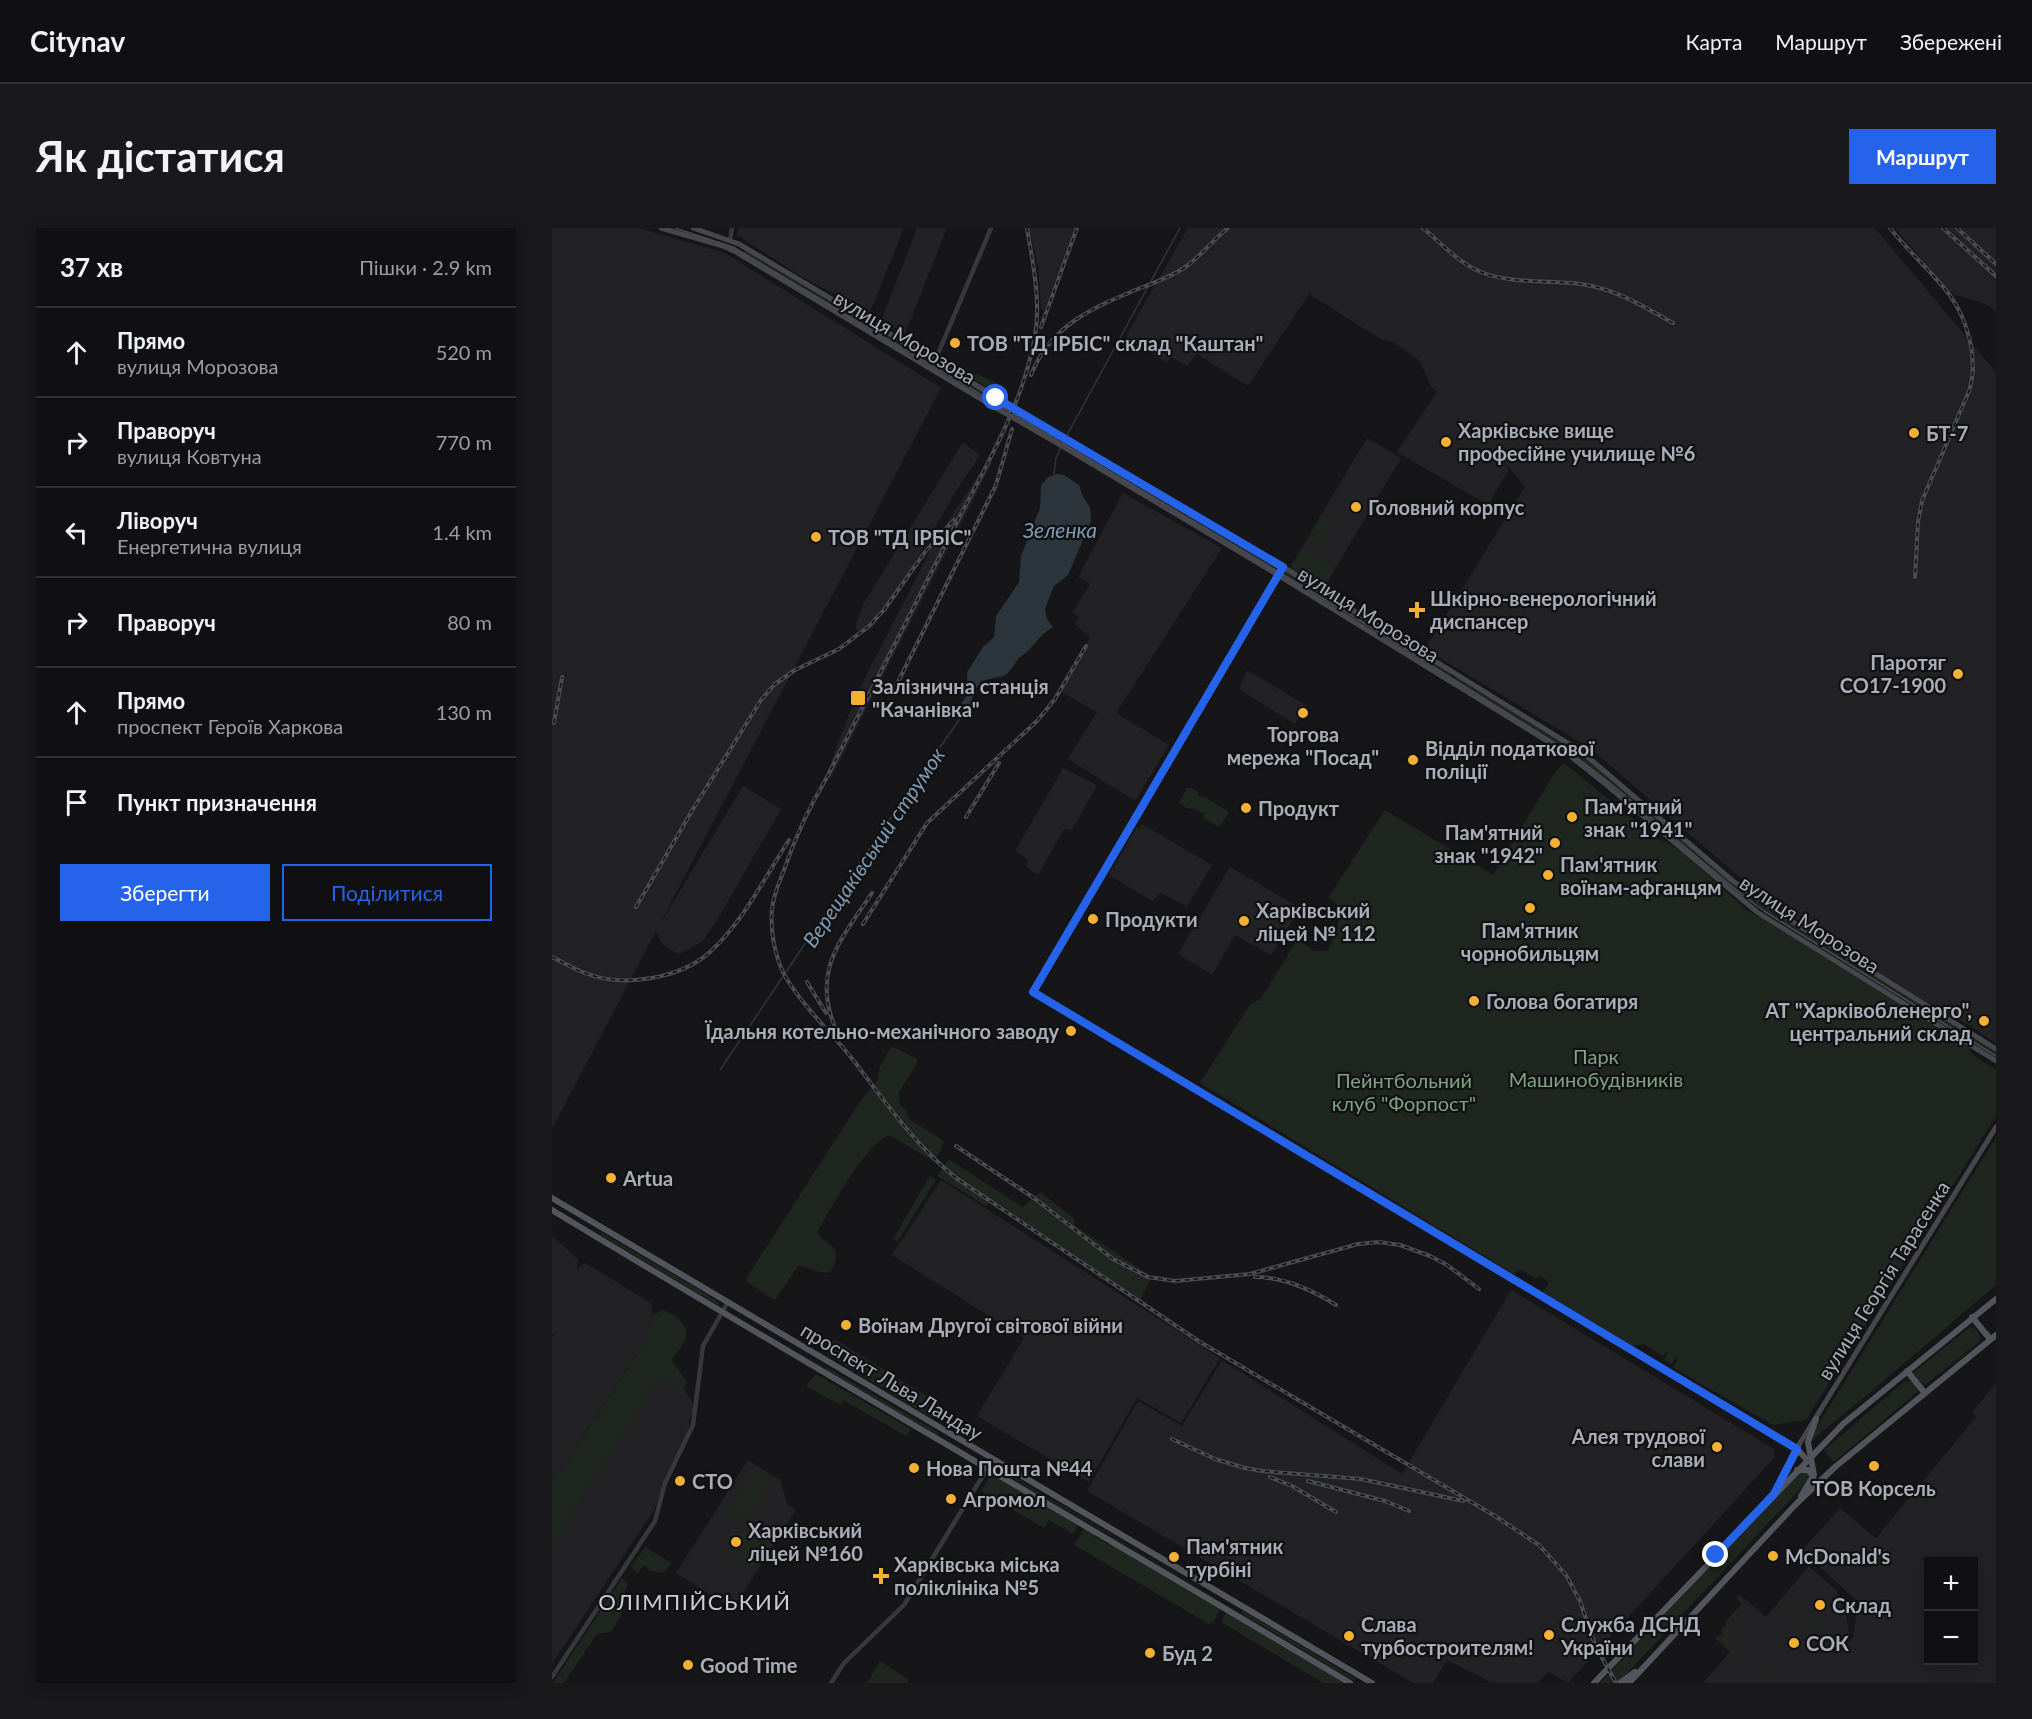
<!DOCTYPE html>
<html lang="uk">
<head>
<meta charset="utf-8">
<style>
  :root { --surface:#101012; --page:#19191b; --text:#f1f3f6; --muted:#9c9d9f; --line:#303032; --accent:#2563eb }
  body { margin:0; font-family:Lato,sans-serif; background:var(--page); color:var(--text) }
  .controls { position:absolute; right:18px; bottom:18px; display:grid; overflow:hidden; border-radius:0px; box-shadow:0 3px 15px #0003 }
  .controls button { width:54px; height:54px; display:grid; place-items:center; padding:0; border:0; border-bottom:2px solid var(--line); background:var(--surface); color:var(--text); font:30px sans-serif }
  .stop { position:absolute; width:18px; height:18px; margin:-14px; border:4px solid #2563eb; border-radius:50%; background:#fff }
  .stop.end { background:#2563eb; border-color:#fff; box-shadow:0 2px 6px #0008 }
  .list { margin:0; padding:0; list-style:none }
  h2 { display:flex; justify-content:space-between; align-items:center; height:78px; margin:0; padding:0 24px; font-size:26px }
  h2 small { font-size:20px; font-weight:400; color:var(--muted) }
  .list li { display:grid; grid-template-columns:39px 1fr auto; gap:18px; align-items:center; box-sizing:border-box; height:90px; padding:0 24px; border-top:2px solid var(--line) }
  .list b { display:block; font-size:22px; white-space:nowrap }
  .list p { margin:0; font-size:20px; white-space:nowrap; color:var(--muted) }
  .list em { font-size:20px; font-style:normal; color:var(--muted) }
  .actions { display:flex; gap:12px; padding:18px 24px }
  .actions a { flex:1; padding:14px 0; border:2px solid var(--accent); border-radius:0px; text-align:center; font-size:21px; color:var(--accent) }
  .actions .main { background:var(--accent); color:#fff }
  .icon { flex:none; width:33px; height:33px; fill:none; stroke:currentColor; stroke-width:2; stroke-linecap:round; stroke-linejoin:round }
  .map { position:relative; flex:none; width:1444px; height:1455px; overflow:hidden; border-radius:0px }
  header { display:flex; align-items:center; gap:36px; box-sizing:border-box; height:84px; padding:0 30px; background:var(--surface); border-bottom:2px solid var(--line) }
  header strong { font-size:28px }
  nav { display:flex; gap:33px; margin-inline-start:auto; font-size:21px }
  .intro { display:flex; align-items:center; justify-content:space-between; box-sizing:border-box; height:144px; padding:0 36px }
  h1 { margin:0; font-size:42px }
  .button { padding:15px 27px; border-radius:0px; background:var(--accent); color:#fff; font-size:21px; font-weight:700 }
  main { display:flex; gap:36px; padding:0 36px }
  aside { flex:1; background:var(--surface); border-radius:0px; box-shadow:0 3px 15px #0003 }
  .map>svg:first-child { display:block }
</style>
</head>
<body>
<header>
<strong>Citynav</strong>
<nav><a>Карта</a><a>Маршрут</a><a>Збережені</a></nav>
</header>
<div class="intro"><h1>Як дістатися</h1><a class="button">Маршрут</a></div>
<main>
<aside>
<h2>37 хв<small>Пішки · 2.9 km</small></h2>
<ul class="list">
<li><svg class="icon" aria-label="ahead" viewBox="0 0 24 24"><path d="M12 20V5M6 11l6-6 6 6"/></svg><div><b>Прямо</b><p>вулиця Морозова</p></div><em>520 m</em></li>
<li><svg class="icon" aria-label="right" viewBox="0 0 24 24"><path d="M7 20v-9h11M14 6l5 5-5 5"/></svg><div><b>Праворуч</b><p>вулиця Ковтуна</p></div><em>770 m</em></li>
<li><svg class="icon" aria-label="left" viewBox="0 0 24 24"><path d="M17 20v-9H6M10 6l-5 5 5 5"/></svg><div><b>Ліворуч</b><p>Енергетична вулиця</p></div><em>1.4 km</em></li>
<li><svg class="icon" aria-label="right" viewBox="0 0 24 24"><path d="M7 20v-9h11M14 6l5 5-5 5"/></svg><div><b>Праворуч</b></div><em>80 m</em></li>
<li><svg class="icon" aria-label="ahead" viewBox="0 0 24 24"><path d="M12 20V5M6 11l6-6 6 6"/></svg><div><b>Прямо</b><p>проспект Героїв Харкова</p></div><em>130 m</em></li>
<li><svg class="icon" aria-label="arrive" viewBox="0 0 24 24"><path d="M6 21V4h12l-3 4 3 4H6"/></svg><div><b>Пункт призначення</b></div></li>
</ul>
<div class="actions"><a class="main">Зберегти</a><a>Поділитися</a></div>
</aside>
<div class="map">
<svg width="1444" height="1455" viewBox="0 0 1444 1455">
  <rect width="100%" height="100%" fill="#161618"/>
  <!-- built -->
  <g fill="#222225" fill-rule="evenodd">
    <polygon points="0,0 87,0 173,25 389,160 105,701 191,558 229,581 164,694 150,714 127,726 111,717 104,703 0,901"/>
    <polygon points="186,0 352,0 318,85 250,49 185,7"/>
    <polygon points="365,0 395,0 353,106 330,91"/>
    <polygon points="477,0 524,0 492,82 489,82 486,38"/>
    <polygon points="636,0 1323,0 1444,144 1444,815 1417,797 1376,776 1288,721 1200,660 1038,520 873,421 973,259 947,227 957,241 936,277 845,224 885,164 879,158 867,132 841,114 830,112 757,66 696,158 645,126 635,138 619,129 615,135 573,109"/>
    <polygon points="1343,0 1444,0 1444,83 1434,76 1400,66"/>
    <polygon points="815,210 849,230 784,339 750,319"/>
    <polygon points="411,214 428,227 404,263 360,339 321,399 310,406 303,399 312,375"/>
    <polygon points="436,233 440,235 279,550 274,547 303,470 384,311"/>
    <polygon points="571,265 670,320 564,485 617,517 583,573 516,531 545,484 509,464 538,409 523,396 527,388 520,385 538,356 526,349"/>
    <polygon points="695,442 754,477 743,496 687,461"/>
    <polygon points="511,540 545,557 520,602 512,601 486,647 474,639 476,631 463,623"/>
    <polygon points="590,596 660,637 635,678 608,665 600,673 558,648 558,645 585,599 588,600"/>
    <polygon points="678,639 748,680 719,727 683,707 660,747 626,726"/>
    <polygon points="389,952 668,1130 629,1195 585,1170 537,1254 425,1188 472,1110 340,1027"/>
    <polygon points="0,1008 26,1031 25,1041 33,1035 99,1075 101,1087 91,1115 3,1251 0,1249 0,1109 3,1107 0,1106"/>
    <polygon points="959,1062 1222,1221 1222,1230 1016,1455 996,1444 986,1455 940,1455 895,1432 881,1455 861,1455 535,1263 586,1173 630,1198 670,1132 850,1246"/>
    <polygon points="107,1149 132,1161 144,1180 138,1190 136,1209 116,1242 102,1282 0,1436 0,1318"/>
    <path d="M 1444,1155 L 1444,1455 L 1151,1455 L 1178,1424 L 1163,1410 L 1171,1405 L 1169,1402 L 1175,1396 L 1173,1394 L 1190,1376 L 1184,1370 L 1187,1366 L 1214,1389 L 1257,1338 L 1285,1363 L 1294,1387 L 1298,1409 L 1295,1414 L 1296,1415 L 1301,1410 L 1306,1374 L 1250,1322 L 1288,1280 L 1324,1310 L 1424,1189 L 1420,1184 ZM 1376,1334 L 1422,1334 L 1422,1432 L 1376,1432 Z"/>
    <polygon points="196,1232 228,1252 236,1277 244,1282 181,1381 124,1345"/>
  </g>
  <!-- green -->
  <g fill="#1e261f">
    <polygon points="193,21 283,76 281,81 190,26"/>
    <polygon points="286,77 394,143 392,147 283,83"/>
    <polygon points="400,135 443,154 453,160 455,171 399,138"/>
    <polygon points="400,146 635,284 631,289 398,150"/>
    <polygon points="637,286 727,339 724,344 634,291"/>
    <polygon points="769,288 779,294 766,317 756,311"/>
    <polygon points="760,318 764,320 762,326 784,339 772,360 738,340 750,319 755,322"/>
    <polygon points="731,341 818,395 815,400 728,347"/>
    <polygon points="821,397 900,446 897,451 818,402"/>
    <polygon points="904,448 1029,526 1178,653 1444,823 1444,831 1204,678 1175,657 1038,541 901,453"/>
    <path d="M 1012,535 L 1107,612 L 1115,614 L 1132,626 L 1197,684 L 1209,689 L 1417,819 L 1420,826 L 1444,842 L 1444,888 L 1254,1192 L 1221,1197 L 1121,1140 L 1126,1131 L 1122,1128 L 1124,1130 L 1120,1136 L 1112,1132 L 1116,1125 L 1115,1124 L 1110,1128 L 1092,1116 L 1081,1118 L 991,1064 L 997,1054 L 988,1048 L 984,1051 L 968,1041 L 962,1046 L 648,855 L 699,775 L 708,772 L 745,712 L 763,723 L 775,723 C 784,708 790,693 785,676 L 776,670 L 833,582 L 941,647 L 1003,544 Z"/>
    <polygon points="635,560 639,560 646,564 646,568 653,569 677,584 667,599 651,590 652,586 641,580 637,581 628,576 628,573"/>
    <path d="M 339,819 L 346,821 L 365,831 L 365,835 L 347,864 L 348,877 L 355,883 L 356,890 L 392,913 L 387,926 L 381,933 L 337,907 C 310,920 281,978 265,1004 C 278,1023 292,1014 279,1044 C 267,1047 258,1039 246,1038 L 223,1072 L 220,1071 L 194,1053 L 195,1049 L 305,878 L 325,853 L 328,839 Z"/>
    <polygon points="1444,909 1444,1057 1314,1168 1260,1212 1261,1205"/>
    <polygon points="397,931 470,979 488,964 523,991 522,997 600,1049 588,1072 440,971 434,978 385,948"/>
    <polygon points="378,948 384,952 345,1014 341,1011"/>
    <polygon points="50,1005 156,1067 168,1076 166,1077 49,1007"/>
    <path d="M 111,1082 C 126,1088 142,1100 130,1118 C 126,1124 121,1126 120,1133 L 135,1154 L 132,1161 L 107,1150 L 0,1318 L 0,1250 L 3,1251 L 82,1130 L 91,1115 L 101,1087 Z"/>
    <path d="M 1418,1099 C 1424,1100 1430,1107 1428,1113 L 1372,1158 L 1361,1147 L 1361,1145 Z"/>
    <polygon points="284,1112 388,1176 388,1180 383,1189 380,1190 276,1127 275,1125 280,1113"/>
    <polygon points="274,1139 387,1205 386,1207 273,1141"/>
    <polygon points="264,1146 359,1201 354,1208 291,1172 288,1177 254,1158"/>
    <polygon points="1353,1153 1358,1153 1366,1161 1365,1164 1282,1234 1272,1222"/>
    <polygon points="445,1239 672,1374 445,1241"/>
    <polygon points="1253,1242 1258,1247 1255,1254 1066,1455 1048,1455 1247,1245"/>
    <polygon points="200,1243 204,1243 217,1252 218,1256 195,1292 190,1293 177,1284 176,1280"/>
    <polygon points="440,1245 527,1296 521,1306 497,1292 492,1300 429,1263"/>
    <polygon points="193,1299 216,1315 200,1340 176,1324"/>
    <polygon points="533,1299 542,1305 543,1309 556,1316 563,1317 669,1380 662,1393 657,1396 522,1317"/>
    <polygon points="93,1319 120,1335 111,1345 99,1343 92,1337 86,1345 79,1339"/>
    <polygon points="70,1350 76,1356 69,1373 70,1386 59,1404 45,1406 12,1455 1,1455"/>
    <polygon points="1235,1370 1277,1404 1272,1407 1233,1373"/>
    <path d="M 1189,1377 C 1184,1386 1176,1397 1176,1408 C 1176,1424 1209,1445 1220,1455 L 1217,1455 L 1167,1413 L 1173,1407 L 1169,1402 L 1175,1396 L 1173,1394 Z"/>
    <polygon points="675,1383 792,1455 771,1455 669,1394"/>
    <polygon points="691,1383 804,1451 803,1453 689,1385"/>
    <polygon points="328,1433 356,1451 355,1455 315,1455"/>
  </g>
  <!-- water -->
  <polygon fill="#2c353c" points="505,246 512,247 527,257 531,269 538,279 539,293 516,347 502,358 493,381 495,391 501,399 491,406 476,423 467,430 456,445 451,448 429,453 422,464 417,484 415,485 409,483 408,478 416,465 415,444 431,419 442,409 444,388 467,354 469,328 488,280 489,258 496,249"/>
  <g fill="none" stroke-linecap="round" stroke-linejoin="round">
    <!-- stream -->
    <g stroke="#2c353c" stroke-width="1.5">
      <polyline points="514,209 628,0"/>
      <polyline points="502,246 504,230 512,213"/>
      <polyline points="168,842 308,634 407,492 411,483"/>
    </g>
    <!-- tertiary -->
    <g stroke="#37383d" stroke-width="4.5">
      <polyline points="178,12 180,0"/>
      <polyline points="383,133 439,0"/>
      <polyline points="731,339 481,763 1245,1221"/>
      <polyline points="0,1449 103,1293 113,1255 141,1197 151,1118 176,1074"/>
      <polyline points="279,1455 292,1435 352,1377 441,1231"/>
    </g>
    <!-- secondary -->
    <g stroke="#45474d" stroke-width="5">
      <polyline points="109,0 171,18 184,24 439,177"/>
      <polyline points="141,0 187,16 444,169"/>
      <polyline points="514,212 731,339 1030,524 1181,653 1241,694 1444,821"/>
      <polyline points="510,218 726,347 1013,524 1051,554 1205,684 1444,833"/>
      <polyline points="1222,1266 1248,1215 1444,899"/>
    </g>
    <!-- primary -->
    <g stroke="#53555c" stroke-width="6">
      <polyline points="0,970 820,1455"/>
      <path d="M 0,982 C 264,1142 533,1296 798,1455"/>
      <polyline points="1420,1089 1438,1111"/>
      <polyline points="1355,1143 1372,1164"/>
      <polyline points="1245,1221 1256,1233"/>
      <polyline points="1245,1242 1256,1242 1260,1247 1261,1251"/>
      <polyline points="1249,1268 1262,1247 1256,1214 1264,1191"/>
      <polyline points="1042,1455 1291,1196 1444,1071"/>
      <polyline points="1068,1455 1083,1444"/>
      <polyline points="1077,1455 1244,1276 1283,1239 1444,1107"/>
    </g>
    <!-- tram -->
    <path stroke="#4a4c52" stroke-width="1.5" d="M 123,0 L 181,19 L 799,387 L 1011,520 C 1082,569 1142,632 1212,683 L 1444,828"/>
    <!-- rail casing -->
    <g stroke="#4a4c52" stroke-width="4">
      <g id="rail">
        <path d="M 475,0 C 481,36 489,72 483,108 C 471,177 435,235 404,296 C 361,381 317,466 274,551 C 256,581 243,610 232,642 C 227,655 221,668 220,681 C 218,702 223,730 233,748 C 252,780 280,805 302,833 C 334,875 363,917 404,950 L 648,1114 L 943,1288 L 987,1317 L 1014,1347 L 1028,1373 L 1043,1417 L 1064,1455"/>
        <path d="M 871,0 C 889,15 908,36 929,44 C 957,56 998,52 1029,56 C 1064,61 1091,78 1121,95"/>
        <path d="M 1338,0 C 1356,23 1379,43 1397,66 C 1416,92 1427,132 1417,163 L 1370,273 L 1366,294 L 1363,349"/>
        <polyline points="1391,0 1444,48"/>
        <polyline points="1405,0 1444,36"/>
        <polyline points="489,99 525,0"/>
        <path d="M 479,147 C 498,98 540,80 586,61 C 602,55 618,49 632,40 C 648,29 661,12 676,0"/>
        <polyline points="343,460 444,257 460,201"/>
        <polyline points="2,495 10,449"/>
        <polyline points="414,589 447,535"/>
        <polyline points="84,679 141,581 209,472 223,456 243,442 287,421 316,399 332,382 373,324 402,292"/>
        <polyline points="311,696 375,595 485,493 503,471 534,418"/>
        <path d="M 0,729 C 11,734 21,741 33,745 C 70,760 128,751 158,724 C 191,694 213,649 237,612"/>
        <polyline points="255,754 274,785"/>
        <path d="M 285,804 C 258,744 288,713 320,665"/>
        <polyline points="404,918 482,970 561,1031 596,1049 623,1053 698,1046 806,1016 827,1014 848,1017 878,1028 895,1037 927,1061"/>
        <path d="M 703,1049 C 733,1049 760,1062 784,1077"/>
        <polyline points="620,1211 663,1231 693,1240 710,1243 809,1251 911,1273"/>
        <polyline points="718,1249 740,1258 784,1284"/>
        <polyline points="756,1253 833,1273 857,1283"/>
      </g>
    </g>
    <!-- rail -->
    <use href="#rail" stroke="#111113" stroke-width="1.5" stroke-dasharray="4.5" stroke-linecap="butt"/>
    <!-- secondary-bridge -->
    <g stroke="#45474d" stroke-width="5">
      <polyline points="444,169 514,212"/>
      <polyline points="439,177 510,218"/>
    </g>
  </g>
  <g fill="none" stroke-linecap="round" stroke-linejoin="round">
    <!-- route -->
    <polyline stroke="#2563eb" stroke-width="8" points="444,170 731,339 481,764 1245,1221 1222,1266 1164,1327"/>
  </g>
  <!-- markers -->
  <g fill="#f2b134" stroke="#111113" stroke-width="2">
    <circle cx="403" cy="115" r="6"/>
    <circle cx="1362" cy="205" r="6"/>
    <circle cx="894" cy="214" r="6"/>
    <circle cx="804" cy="279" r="6"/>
    <circle cx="264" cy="309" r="6"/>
    <path d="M862 373h6v6h6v6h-6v6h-6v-6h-6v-6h6z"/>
    <circle cx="1406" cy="446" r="6"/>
    <rect x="298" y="462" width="16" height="16" rx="3"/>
    <circle cx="751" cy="485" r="6"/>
    <circle cx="861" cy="532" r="6"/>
    <circle cx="694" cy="580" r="6"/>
    <circle cx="1020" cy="589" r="6"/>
    <circle cx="1003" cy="615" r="6"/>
    <circle cx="996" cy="647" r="6"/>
    <circle cx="978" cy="680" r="6"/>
    <circle cx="541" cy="691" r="6"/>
    <circle cx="692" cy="693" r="6"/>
    <circle cx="922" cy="773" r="6"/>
    <circle cx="1432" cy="793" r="6"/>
    <circle cx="519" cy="803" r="6"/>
    <circle cx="59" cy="950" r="6"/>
    <circle cx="294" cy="1097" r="6"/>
    <circle cx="1165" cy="1219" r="6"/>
    <circle cx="1322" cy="1238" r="6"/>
    <circle cx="362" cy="1240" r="6"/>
    <circle cx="128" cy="1253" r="6"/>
    <circle cx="399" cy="1271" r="6"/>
    <circle cx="184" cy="1314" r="6"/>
    <circle cx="1221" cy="1328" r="6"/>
    <circle cx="622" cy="1329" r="6"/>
    <path d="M326 1339h6v6h6v6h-6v6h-6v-6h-6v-6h6z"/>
    <circle cx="1268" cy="1377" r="6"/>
    <circle cx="997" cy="1407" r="6"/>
    <circle cx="797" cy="1408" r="6"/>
    <circle cx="1242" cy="1415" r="6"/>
    <circle cx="598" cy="1425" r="6"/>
    <circle cx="136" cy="1437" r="6"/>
  </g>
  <g text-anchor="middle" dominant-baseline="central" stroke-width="4.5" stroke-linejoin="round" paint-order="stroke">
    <!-- street labels -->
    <g font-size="20" fill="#a8adb8" stroke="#111113">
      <text transform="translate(353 109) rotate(31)">вулиця Морозова</text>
      <text transform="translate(817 386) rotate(32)">вулиця Морозова</text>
      <text transform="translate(1258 696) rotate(33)">вулиця Морозова</text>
      <text transform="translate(1331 1052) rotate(-58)">вулиця Георгія Тарасенка</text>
      <text transform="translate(340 1153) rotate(31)">проспект Льва Ландау</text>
    </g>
    <!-- poi labels -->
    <g font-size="20" font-weight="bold" fill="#a8adb8" stroke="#111113" text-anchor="start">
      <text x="415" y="115">ТОВ "ТД ІРБІС" склад "Каштан"</text>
      <text x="906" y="202">Харківське вище<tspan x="906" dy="23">професійне училище №6</tspan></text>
      <text x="1374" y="205">БТ-7</text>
      <text x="816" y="279">Головний корпус</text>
      <text x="276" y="309">ТОВ "ТД ІРБІС"</text>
      <text x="878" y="370">Шкірно-венерологічний<tspan x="878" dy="23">диспансер</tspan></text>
      <text x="1394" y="434" text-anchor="end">Паротяг<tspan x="1394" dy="23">СО17-1900</tspan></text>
      <text x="320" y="458">Залізнична станція<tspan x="320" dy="23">"Качанівка"</tspan></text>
      <text x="751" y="506" text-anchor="middle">Торгова<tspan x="751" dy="23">мережа "Посад"</tspan></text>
      <text x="873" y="520">Відділ податкової<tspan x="873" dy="23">поліції</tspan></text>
      <text x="1032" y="578">Пам'ятний<tspan x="1032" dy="23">знак "1941"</tspan></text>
      <text x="706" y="580">Продукт</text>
      <text x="991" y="604" text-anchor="end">Пам'ятний<tspan x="991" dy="23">знак "1942"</tspan></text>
      <text x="1008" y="636">Пам'ятник<tspan x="1008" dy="23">воїнам-афганцям</tspan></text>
      <text x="704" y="682">Харківський<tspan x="704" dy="23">ліцей № 112</tspan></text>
      <text x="553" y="691">Продукти</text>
      <text x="978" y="702" text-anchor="middle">Пам'ятник<tspan x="978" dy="23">чорнобильцям</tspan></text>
      <text x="934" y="773">Голова богатиря</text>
      <text x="1420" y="782" text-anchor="end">АТ "Харківобленерго",<tspan x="1420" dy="23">центральний склад</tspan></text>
      <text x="507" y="803" text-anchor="end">Їдальня котельно-механічного заводу</text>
      <text x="71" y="950">Artua</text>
      <text x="306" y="1097">Воїнам Другої світової війни</text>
      <text x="1153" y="1208" text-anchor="end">Алея трудової<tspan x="1153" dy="23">слави</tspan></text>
      <text x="374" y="1240">Нова Пошта №44</text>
      <text x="140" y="1253">СТО</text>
      <text x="1322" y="1260" text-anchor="middle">ТОВ Корсель</text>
      <text x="411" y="1271">Агромол</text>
      <text x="196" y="1302">Харківський<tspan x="196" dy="23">ліцей №160</tspan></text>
      <text x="634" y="1318">Пам'ятник<tspan x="634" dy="23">турбіні</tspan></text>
      <text x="1233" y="1328">McDonald's</text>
      <text x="342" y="1336">Харківська міська<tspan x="342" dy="23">поліклініка №5</tspan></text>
      <text x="1280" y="1377">Склад</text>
      <text x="809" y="1396">Слава<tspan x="809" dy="23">турбостроителям!</tspan></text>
      <text x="1009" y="1396">Служба ДСНД<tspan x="1009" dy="23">України</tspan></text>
      <text x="1254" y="1415">СОК</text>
      <text x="610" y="1425">Буд 2</text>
      <text x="148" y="1437">Good Time</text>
    </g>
    <!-- park labels -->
    <g font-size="20" fill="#7fa381" stroke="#111113">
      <text x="1044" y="828">Парк<tspan x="1044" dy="23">Машинобудівників</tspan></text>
      <text x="852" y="852">Пейнтбольний<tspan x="852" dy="23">клуб "Форпост"</tspan></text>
    </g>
    <!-- water labels -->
    <g font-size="21" font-style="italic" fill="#7f9bb3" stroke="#111113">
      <text x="508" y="301">Зеленка</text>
      <text transform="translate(321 619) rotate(-56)">Верещаківський струмок</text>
    </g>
    <!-- quarter labels -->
    <g font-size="22" letter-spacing="1.5" fill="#c9ccd4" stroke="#111113">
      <text x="143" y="1373">ОЛІМПІЙСЬКИЙ</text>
    </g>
  </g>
</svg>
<div class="controls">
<button>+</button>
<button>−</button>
</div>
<div class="stop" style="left:444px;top:170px"></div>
<div class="stop end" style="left:1164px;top:1327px"></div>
</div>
</main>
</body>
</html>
